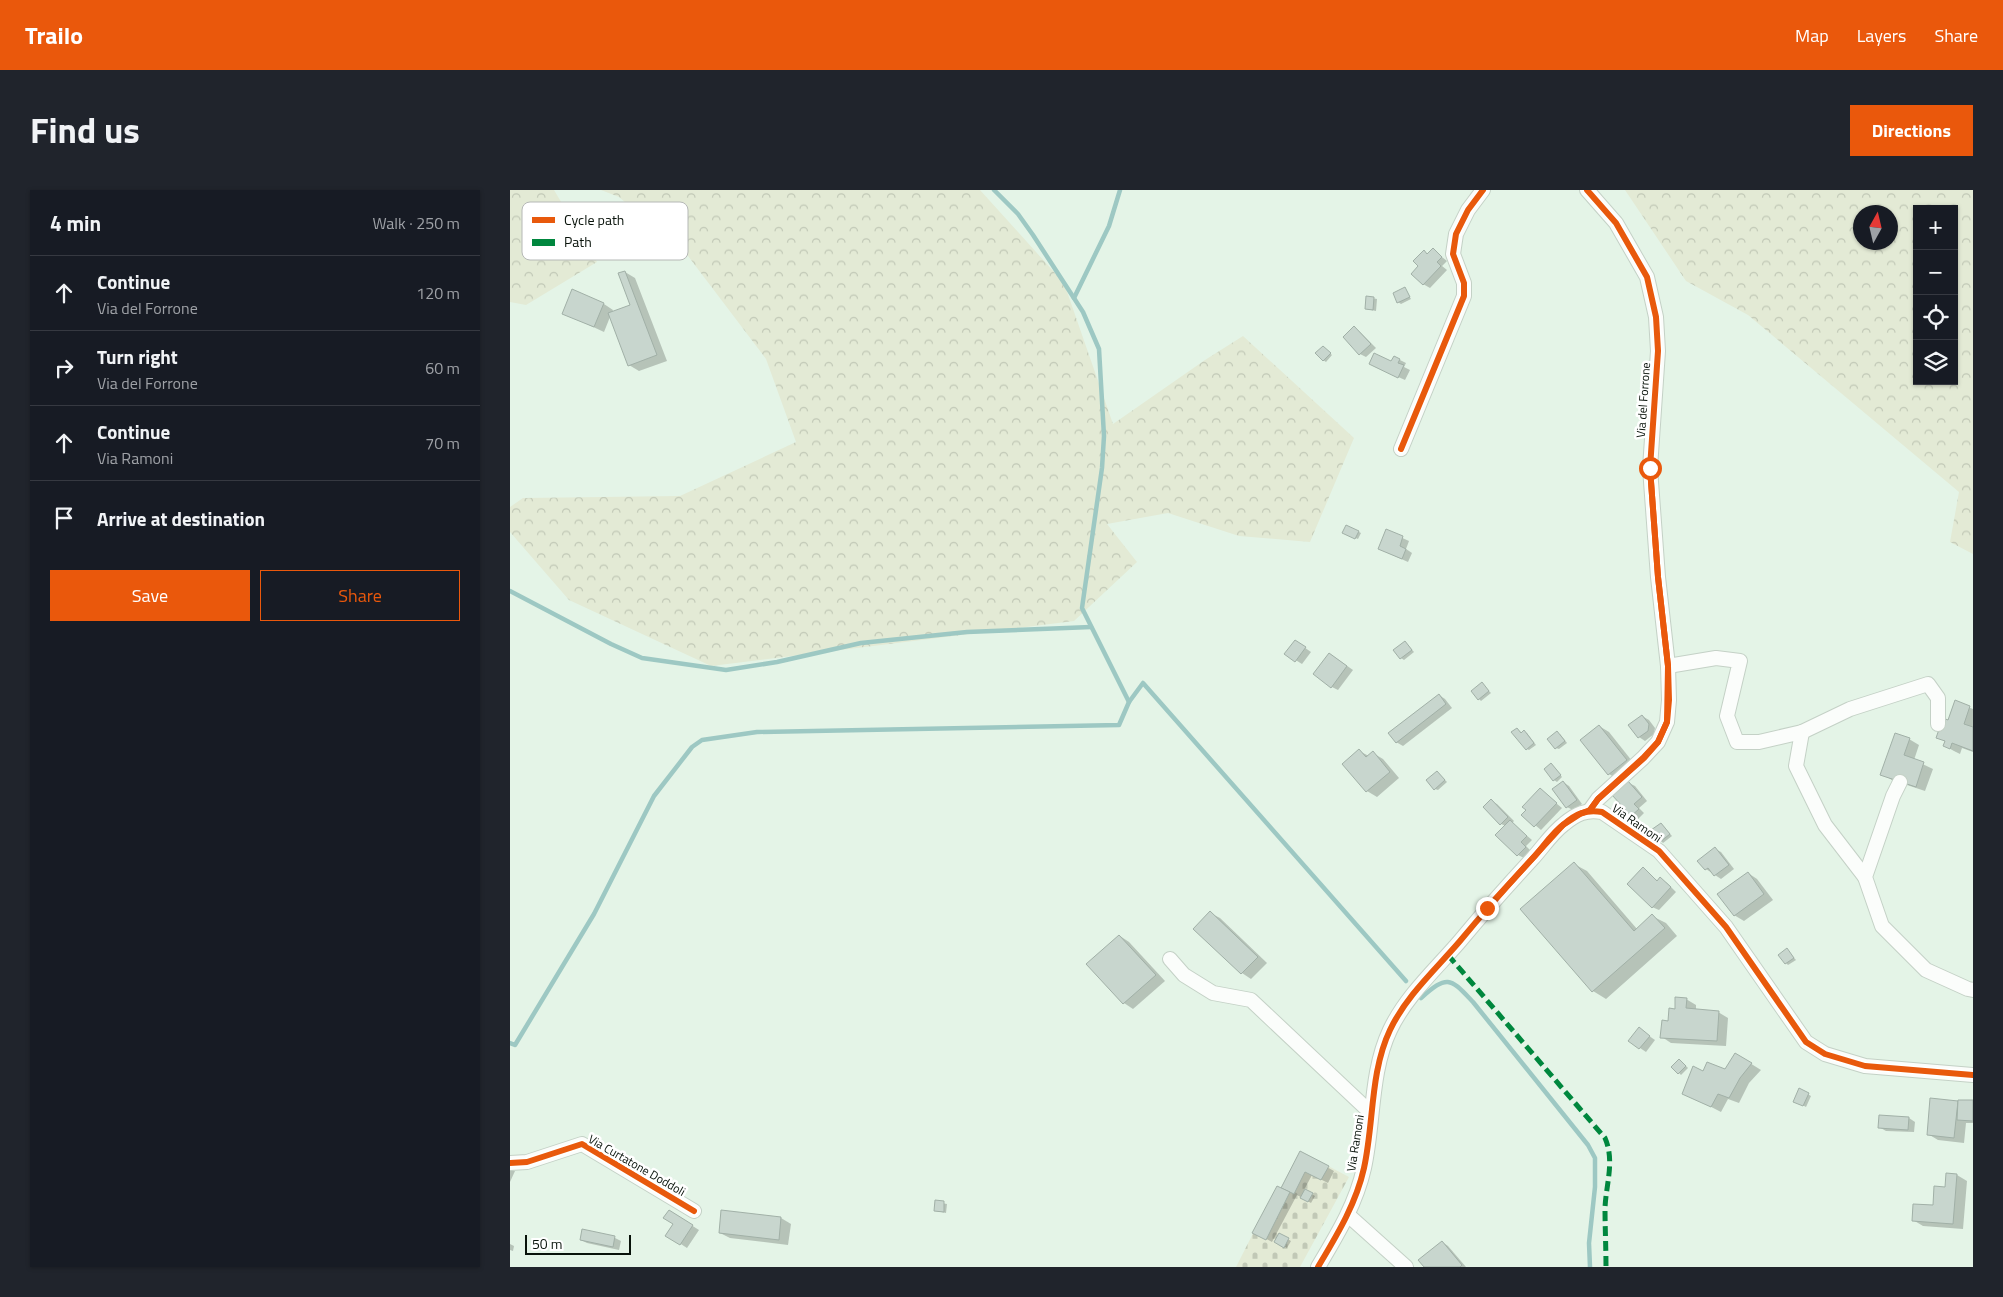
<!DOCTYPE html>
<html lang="en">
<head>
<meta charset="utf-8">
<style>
  :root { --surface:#171b24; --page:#20242c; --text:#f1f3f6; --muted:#9ea1a6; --line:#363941; --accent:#ea580c }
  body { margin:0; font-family:"Titillium Web",sans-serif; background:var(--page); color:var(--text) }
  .controls { position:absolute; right:15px; top:15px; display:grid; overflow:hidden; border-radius:0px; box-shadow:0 1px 4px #0004 }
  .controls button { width:45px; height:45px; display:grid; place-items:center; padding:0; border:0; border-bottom:1px solid var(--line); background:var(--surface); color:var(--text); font:25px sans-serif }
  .compass { position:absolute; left:1343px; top:15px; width:45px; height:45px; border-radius:50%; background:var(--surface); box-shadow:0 1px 4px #0004; rotate:8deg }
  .scale { position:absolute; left:15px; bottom:12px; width:106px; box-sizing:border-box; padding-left:5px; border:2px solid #08120a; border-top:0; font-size:14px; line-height:18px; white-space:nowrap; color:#08120a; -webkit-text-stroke:4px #fff; paint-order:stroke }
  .stop { position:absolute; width:15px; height:15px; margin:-11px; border:4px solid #ea580c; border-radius:50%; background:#fff }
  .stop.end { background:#ea580c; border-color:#fff; box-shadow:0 1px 5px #0008 }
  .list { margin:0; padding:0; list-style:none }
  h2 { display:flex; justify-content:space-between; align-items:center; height:65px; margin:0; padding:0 20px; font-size:21px }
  h2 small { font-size:16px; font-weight:400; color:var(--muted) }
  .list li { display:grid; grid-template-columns:32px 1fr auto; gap:15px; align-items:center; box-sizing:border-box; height:75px; padding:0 20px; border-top:1px solid var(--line) }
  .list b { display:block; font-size:19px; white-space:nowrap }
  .list p { margin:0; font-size:16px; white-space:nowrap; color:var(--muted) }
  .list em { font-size:16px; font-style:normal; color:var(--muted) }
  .actions { display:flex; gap:10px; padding:15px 20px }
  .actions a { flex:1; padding:11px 0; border:1px solid var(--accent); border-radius:0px; text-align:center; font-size:18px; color:var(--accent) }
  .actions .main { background:var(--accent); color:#fff }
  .icon { flex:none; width:28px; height:28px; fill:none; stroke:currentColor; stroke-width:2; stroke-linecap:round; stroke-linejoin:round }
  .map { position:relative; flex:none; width:1463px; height:1077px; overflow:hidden; border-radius:0px }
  header { display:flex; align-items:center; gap:30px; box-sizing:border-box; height:70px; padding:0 25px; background:var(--accent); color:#fff }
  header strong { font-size:24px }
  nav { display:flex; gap:28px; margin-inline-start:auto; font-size:18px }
  .intro { display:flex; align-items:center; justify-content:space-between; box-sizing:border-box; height:120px; padding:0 30px }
  h1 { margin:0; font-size:35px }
  .button { padding:12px 22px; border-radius:0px; background:var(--accent); color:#fff; font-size:18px; font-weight:700 }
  main { display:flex; gap:30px; padding:0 30px }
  aside { flex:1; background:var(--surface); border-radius:0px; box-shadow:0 1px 4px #0004 }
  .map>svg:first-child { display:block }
</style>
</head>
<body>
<header>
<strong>Trailo</strong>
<nav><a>Map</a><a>Layers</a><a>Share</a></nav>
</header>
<div class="intro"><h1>Find us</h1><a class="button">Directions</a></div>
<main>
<aside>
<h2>4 min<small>Walk · 250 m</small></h2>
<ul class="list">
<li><svg class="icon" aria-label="ahead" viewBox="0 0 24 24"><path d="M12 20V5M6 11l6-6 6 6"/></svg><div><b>Continue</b><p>Via del Forrone</p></div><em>120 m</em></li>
<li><svg class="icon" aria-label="right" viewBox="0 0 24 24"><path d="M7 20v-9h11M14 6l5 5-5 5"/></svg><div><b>Turn right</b><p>Via del Forrone</p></div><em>60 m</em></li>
<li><svg class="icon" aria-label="ahead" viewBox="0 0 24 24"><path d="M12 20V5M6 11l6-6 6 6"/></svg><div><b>Continue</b><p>Via Ramoni</p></div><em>70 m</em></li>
<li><svg class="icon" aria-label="arrive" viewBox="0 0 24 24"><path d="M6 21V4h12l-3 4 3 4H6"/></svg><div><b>Arrive at destination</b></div></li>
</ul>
<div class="actions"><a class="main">Save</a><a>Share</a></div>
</aside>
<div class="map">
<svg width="1463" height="1077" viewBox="0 0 1463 1077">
  <defs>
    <pattern id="forest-crowns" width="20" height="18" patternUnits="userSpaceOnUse" patternTransform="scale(1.25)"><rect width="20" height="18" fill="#e3ead5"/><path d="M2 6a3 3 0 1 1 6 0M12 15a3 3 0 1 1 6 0" fill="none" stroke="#c1c8b6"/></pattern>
    <pattern id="cemetery-stones" width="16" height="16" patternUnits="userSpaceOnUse" patternTransform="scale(1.25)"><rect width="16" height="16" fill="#e3ead5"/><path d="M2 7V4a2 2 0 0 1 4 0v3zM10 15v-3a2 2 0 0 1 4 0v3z" fill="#c1c8b6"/></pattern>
  </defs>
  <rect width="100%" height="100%" fill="#e4f4e7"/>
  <!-- forest -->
  <g fill="url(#forest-crowns)" fill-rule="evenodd">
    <polygon points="0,0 44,0 87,72 16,115 0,112"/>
    <polygon points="91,0 470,0 554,93 603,234 695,170 733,146 844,248 800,352 729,346 658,323 597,334 627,372 564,431 201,476 59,410 0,342 0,317 13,308 170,306 286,252 256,169 178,66 109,7"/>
    <path d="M 1115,0 L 1463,0 L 1463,364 L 1440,352 L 1449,302 L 1238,125 L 1176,91 ZM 1407,19 L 1444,19 L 1444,191 L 1407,191 ZM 1380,22 L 1380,52 L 1350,52 L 1350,22 Z"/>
  </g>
  <!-- cemetery -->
  <polygon fill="url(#cemetery-stones)" points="790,961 839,987 790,1077 726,1077 767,996 771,998"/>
  <!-- shadow -->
  <g fill="#0003">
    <polygon points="923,60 937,71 932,76 937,80 920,98 913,94 910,76 914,62 918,64"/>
    <polygon points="115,82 125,88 157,171 129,181 119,175 100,127 94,142 53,123 94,114 103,120 102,123 122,115"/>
    <polygon points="895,99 901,109 891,114 888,112"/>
    <polygon points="857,107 867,109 866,121 856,119"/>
    <polygon points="844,138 850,142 866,158 856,167 850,164"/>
    <polygon points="813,157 822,165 816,172 813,170"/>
    <polygon points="884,167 896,173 894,177 900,180 895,190 866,177 882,173"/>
    <polygon points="837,336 851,343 848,349 834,343"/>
    <polygon points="877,341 899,351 896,359 902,363 898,372 869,359"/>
    <polygon points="896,453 904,462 894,470 891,468"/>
    <polygon points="791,455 801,462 792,474 776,464"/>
    <polygon points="820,464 843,480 828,500 822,497"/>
    <polygon points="974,496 981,503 971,511 969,509"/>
    <polygon points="929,505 935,509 942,518 893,556 886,552"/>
    <polygon points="1445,512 1463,519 1463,562 1452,558 1450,564 1444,561 1435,556 1436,552 1428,547 1438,531"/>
    <polygon points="1132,526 1139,530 1145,538 1144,544 1135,551 1129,547 1120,535"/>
    <polygon points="1089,536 1099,542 1126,576 1109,590 1099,584"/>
    <polygon points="1007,539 1012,543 1014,542 1017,543 1026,555 1019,560 1017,559"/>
    <polygon points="1050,544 1057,553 1049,559 1046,558"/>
    <polygon points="1399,549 1409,555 1404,570 1423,579 1415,601 1382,590 1372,584"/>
    <polygon points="849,561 859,566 863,563 873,569 889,588 867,607 857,601 834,574"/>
    <polygon points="1042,575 1052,587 1047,592 1044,590"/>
    <polygon points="929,584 937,592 928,600 925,599"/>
    <polygon points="1053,592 1059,596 1072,614 1063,620 1057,617"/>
    <polygon points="1119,593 1125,596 1137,611 1129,618 1134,623 1128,629 1122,625"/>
    <polygon points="1030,600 1052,618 1031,640 1013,625"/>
    <polygon points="981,611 987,614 1004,631 1002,633 1022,650 1016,656 1021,661 1014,668 1008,665 996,636 991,634"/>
    <polygon points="1151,634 1162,646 1153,653 1151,651"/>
    <polygon points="1205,659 1211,662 1224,679 1211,689 1196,679"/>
    <polygon points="1064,674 1077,681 1127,739 1142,726 1156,733 1167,746 1096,809 1083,801"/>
    <polygon points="1133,679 1148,691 1150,689 1157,693 1166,702 1149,720 1142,717"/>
    <polygon points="1238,683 1247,689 1263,710 1234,731 1224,725"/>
    <polygon points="700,723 710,728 757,773 741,789 732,783"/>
    <polygon points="610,746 619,752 655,791 623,819 614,813"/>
    <polygon points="1277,760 1286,770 1278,775 1276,773"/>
    <polygon points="1176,809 1186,815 1186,820 1208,822 1218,828 1216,856 1161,853 1152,847 1166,820"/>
    <polygon points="1129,839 1145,850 1136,862 1130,858"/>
    <polygon points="1235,870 1251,880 1239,893 1229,913 1218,909 1211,922 1174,903"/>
    <polygon points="1172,872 1178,878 1171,885 1169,883"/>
    <polygon points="1290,900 1301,906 1296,917 1285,911"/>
    <polygon points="1421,910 1449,913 1463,912 1463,933 1456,933 1454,953 1428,950 1418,944"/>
    <polygon points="1399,928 1405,932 1404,942 1376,941 1369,937"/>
    <polygon points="791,963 824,981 818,993 802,985 794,1000 805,1006 801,1013 787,1005 762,1052 744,1042 772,1000"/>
    <polygon points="0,980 5,981 0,992"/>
    <polygon points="1438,984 1447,985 1457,991 1453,1039 1413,1036 1403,1030 1424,1017 1436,999"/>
    <polygon points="426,1012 437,1014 436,1023 426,1021"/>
    <polygon points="159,1021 189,1040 177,1058 157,1045 164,1033"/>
    <polygon points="271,1028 281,1034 278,1055 220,1048 210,1043"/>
    <polygon points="73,1041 105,1048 111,1051 109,1060 77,1053 71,1050"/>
    <polygon points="770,1045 781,1051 777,1058 766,1052"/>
    <polygon points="932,1052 938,1056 956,1077 916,1077"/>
    <polygon points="0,1054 4,1056 3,1061 0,1060"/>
  </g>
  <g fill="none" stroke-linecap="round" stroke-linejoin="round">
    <!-- stream -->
    <g stroke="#9dc8c3" stroke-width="4.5">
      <polyline points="484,0 508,24 523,45 573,122 589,159 594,246 592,278 572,418 619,512"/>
      <polyline points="564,108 599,36 610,0"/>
      <polyline points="0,401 101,454 132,468 216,480 267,472 351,453 457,442 581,437"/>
      <path d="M 911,808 C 938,784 940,788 963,812 L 1078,955 L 1085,968 L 1085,997 L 1079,1053 L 1080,1077"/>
      <polyline points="0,853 5,855 84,724 144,606 182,557 192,550 247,542 609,535 619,512 633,493 896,791"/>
    </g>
  </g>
  <!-- building -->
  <g fill="#c8d6ce" stroke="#a1b0a7">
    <polygon points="923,58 932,67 927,72 931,76 913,95 901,84 908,76 903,71 914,60 917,64"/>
    <polygon points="115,81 147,165 118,176 98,123 120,115 108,83"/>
    <polygon points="895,97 900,107 887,113 883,103"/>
    <polygon points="62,99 94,113 84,137 52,124"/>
    <polygon points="856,106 864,107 863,120 855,119"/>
    <polygon points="844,136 861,154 849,165 833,147"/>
    <polygon points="813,156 821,163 813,171 805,163"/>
    <polygon points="864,163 881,171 884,166 890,169 888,173 894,175 888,188 859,174"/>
    <polygon points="836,335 849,341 845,349 832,343"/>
    <polygon points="876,339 893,346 890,356 896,359 892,369 868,359"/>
    <polygon points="785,450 796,457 785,472 774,464"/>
    <polygon points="895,451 902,460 890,469 883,460"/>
    <polygon points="819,463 837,476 821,498 803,484"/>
    <polygon points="972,492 979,501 968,510 961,501"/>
    <polygon points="929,504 936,514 886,553 878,543"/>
    <polygon points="1445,510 1460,516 1454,534 1463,537 1463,561 1442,553 1440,559 1433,556 1435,551 1426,548 1433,528 1438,530"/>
    <polygon points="1132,525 1139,534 1138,541 1128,548 1118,535"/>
    <polygon points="1089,535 1117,570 1098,585 1070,550"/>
    <polygon points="1007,538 1011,543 1014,540 1024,553 1016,560 1001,542"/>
    <polygon points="1047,541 1055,551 1045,559 1037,549"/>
    <polygon points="1385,543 1400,548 1394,565 1414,572 1406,597 1370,585"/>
    <polygon points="849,559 856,567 863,561 880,582 856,602 832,574"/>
    <polygon points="1041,573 1051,585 1043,591 1034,579"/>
    <polygon points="927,581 935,590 924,600 916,590"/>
    <polygon points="1053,591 1067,610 1056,618 1042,599"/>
    <polygon points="1118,591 1132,607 1124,614 1129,619 1121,626 1102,605"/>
    <polygon points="1030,598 1047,613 1024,637 1011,625 1016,620 1012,617"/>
    <polygon points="981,609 998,627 990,635 973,617"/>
    <polygon points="1000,630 1017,646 1011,652 1016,657 1007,666 985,645"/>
    <polygon points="1151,633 1160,644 1150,652 1141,640"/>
    <polygon points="1205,657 1219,675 1204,686 1198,678 1195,680 1187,671"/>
    <polygon points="1064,672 1124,741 1142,724 1155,738 1082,802 1010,719"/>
    <polygon points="1133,677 1147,691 1150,687 1161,697 1142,718 1117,694"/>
    <polygon points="1238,682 1254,704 1224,726 1207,704"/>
    <polygon points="700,721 748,767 731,784 683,739"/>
    <polygon points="609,745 646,785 613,814 576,774"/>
    <polygon points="1277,758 1284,768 1275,774 1268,765"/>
    <polygon points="1165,807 1177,808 1176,818 1209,821 1207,851 1150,848 1152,830 1158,831 1159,818 1165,819"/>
    <polygon points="1129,837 1140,846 1129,859 1118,851"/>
    <polygon points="1225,863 1242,873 1230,888 1219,908 1208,904 1201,917 1172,904 1183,876 1193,881 1197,872 1215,879"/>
    <polygon points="1169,869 1176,876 1168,884 1161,877"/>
    <polygon points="1289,898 1299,903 1293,916 1283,912"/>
    <polygon points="1420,908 1448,911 1444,948 1417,945"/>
    <polygon points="1448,910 1463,910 1463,931 1447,930"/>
    <polygon points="1369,925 1399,927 1398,940 1368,938"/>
    <polygon points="790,961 819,976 811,990 795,982 784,1004 771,998"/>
    <polygon points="1436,983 1447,984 1443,1034 1402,1031 1403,1014 1423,1015 1424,996 1435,997"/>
    <polygon points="767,996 780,1002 756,1050 742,1043"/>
    <polygon points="795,999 803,1003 798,1012 790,1008"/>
    <polygon points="425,1010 434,1011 434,1022 424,1021"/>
    <polygon points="159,1020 183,1035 170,1055 155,1046 163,1034 153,1028"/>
    <polygon points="211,1020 271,1027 269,1050 209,1043"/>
    <polygon points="72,1039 105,1046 103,1057 70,1050"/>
    <polygon points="769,1043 779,1048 774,1058 764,1052"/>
    <polygon points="932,1051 952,1075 950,1077 914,1077 908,1070"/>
  </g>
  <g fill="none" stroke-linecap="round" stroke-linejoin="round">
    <!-- minor casing -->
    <g stroke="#c4d1c6" stroke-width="16">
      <g id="minor">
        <polyline points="1077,0 1106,33 1137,87 1146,127 1148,161 1140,278 1148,387 1158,476 1159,510 1157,532 1148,552 1133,568 1088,609 1080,620"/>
        <polyline points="891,259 954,106 954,93 943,64 946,44 958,20 973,0"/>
        <polyline points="1158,476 1206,468 1230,471 1217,526 1227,552 1249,552 1292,542 1340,519 1418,494 1428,508 1428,534"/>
        <polyline points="1292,542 1286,576 1315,635 1355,687"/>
        <polyline points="1390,592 1383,606 1355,687 1372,736 1416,780 1458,799 1463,800"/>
        <polyline points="660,769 674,785 703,803 741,810 861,923"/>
        <polyline points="0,973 17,972 72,954 184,1021"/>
        <polyline points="838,1025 896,1077"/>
        <path d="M 808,1077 C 827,1045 846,1014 854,978 C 864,933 860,882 880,840 C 896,806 926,779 950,751 C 974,722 998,695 1023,668 C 1033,657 1042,643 1054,634 C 1066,624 1076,619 1092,622 L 1149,661 L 1216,737 L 1296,852 L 1315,864 L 1355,876 L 1463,885"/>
      </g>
    </g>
    <!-- minor -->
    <use href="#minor" stroke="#fbfdfb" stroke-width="14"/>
    <!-- quiet -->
    <path stroke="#00873e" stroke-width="5" stroke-dasharray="10 5" stroke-linecap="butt" d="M 938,765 L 1095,948 C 1105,971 1096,994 1095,1018 C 1095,1038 1096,1057 1096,1077"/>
    <!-- cycleway casing -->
    <g stroke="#fff" stroke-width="9">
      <g id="cycleway">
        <polyline points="1077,0 1106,33 1137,87 1146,127 1148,161 1140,278 1148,387 1158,476 1159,510 1157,532 1148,552 1133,568 1088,609 1080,620"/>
        <polyline points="891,259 954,106 954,93 943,64 946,44 958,20 973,0"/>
        <polyline points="0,973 17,972 72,954 184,1021"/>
        <path d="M 808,1077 C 827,1045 846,1014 854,978 C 864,933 860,882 880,840 C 896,806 926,779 950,751 C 974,722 998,695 1023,668 C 1033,657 1042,643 1054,634 C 1066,624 1076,619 1092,622 L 1149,661 L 1216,737 L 1296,852 L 1315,864 L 1355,876 L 1463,885"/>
      </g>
    </g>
    <!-- cycleway -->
    <use href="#cycleway" stroke="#e8590c" stroke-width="6"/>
  </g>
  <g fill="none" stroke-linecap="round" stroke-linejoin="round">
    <!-- route -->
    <polyline stroke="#ea580c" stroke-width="6" points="977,718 1053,635 1070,624 1080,620 1088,609 1134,568 1148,552 1157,532 1158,476 1148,387 1140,278"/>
  </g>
  <g text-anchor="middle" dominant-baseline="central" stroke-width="5" stroke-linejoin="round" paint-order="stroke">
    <!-- street labels -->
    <g font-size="12" fill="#08120a" stroke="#fff">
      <text transform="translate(1133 210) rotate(-86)">Via del Forrone</text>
      <text transform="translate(1127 633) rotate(35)">Via Ramoni</text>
      <text transform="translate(845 953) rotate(-81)">Via Ramoni</text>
      <text transform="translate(127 975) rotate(30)">Via Curtatone Doddoli</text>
    </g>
  </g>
  <!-- legend -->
  <rect x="12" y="12" width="166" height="58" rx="8" fill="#fff" stroke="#b5b8b6" stroke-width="1"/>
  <rect x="22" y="27" width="23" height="6" fill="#e8590c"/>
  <rect x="22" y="49" width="23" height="7" fill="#00873e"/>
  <g font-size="14" fill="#08120a">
    <text x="54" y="35">Cycle path</text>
    <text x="54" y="57">Path</text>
  </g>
</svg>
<div class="controls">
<button>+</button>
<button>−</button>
<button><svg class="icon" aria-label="locate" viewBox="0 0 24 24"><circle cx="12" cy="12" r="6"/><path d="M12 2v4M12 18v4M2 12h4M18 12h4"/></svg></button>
<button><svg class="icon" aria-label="layers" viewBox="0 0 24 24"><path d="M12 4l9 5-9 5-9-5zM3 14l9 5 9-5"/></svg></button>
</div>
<svg class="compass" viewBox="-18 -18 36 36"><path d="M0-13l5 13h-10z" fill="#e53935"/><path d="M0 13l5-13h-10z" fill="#9ea1a6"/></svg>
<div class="scale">50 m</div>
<div class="stop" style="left:1140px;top:278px"></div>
<div class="stop end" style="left:977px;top:718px"></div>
</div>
</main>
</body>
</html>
